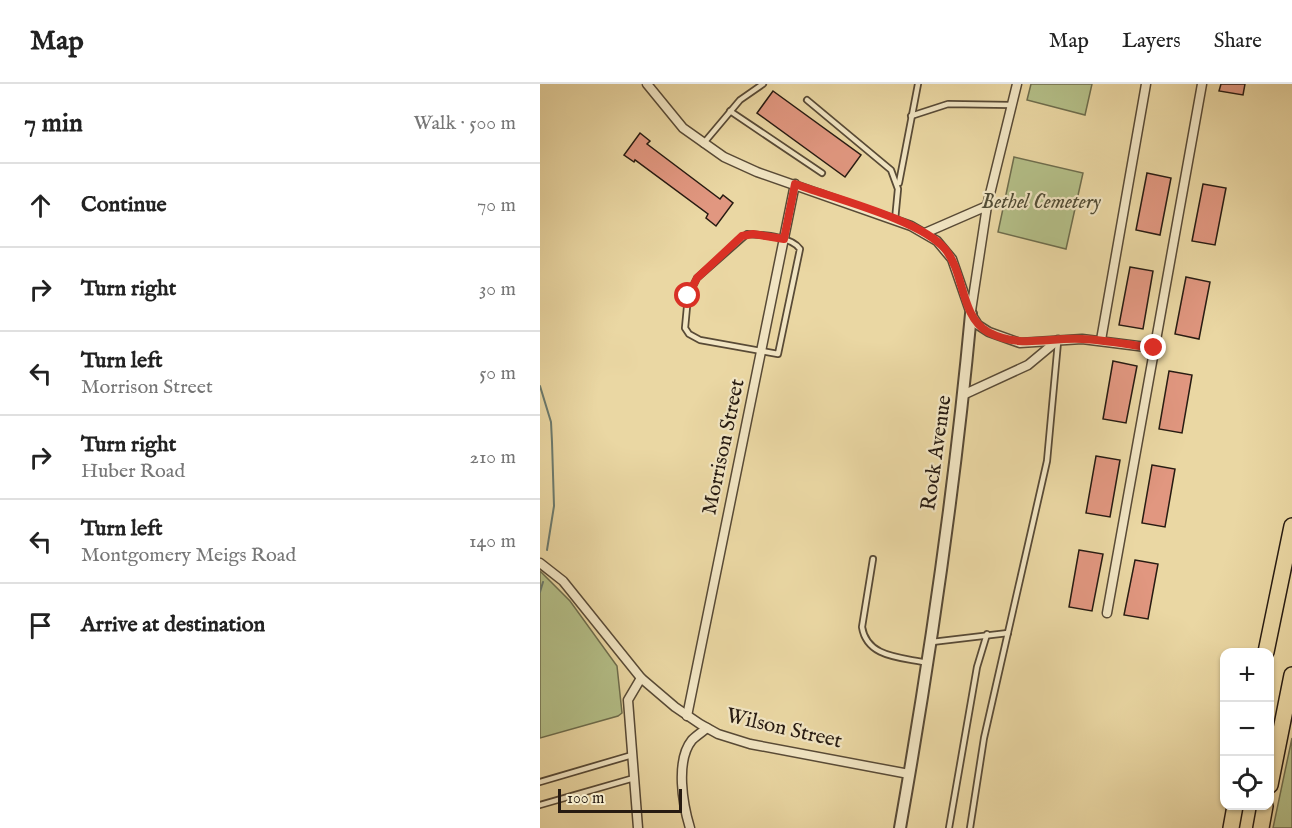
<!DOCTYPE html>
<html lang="en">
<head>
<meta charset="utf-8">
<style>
  :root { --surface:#fff; --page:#f2f2f2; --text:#222; --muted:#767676; --line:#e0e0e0 }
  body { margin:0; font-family:"IM FELL English",serif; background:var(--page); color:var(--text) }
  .controls { position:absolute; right:18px; bottom:18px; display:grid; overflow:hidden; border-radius:12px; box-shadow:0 2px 4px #0004 }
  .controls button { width:54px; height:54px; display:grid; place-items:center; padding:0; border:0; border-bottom:2px solid var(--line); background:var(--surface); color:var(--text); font:30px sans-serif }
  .scale { position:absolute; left:18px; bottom:15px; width:124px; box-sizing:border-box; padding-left:6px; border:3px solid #271b12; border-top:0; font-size:16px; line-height:21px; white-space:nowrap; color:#271b12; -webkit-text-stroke:4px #f1e5c3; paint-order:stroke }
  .stop { position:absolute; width:18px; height:18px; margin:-14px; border:4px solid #d93025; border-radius:50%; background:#fff }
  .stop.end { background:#d93025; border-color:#fff; box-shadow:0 2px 6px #0008 }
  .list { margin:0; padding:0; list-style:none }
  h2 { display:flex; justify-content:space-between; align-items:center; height:78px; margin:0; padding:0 24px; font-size:26px }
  h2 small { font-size:20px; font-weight:400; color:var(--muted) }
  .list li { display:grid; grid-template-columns:39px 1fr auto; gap:18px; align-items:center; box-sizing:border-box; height:84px; padding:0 24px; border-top:2px solid var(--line) }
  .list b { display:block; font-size:22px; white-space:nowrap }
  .list p { margin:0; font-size:20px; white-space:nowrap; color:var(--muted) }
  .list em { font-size:20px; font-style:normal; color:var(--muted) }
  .icon { flex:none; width:33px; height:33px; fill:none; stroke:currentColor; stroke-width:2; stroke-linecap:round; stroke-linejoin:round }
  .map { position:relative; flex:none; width:752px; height:744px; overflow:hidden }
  header { display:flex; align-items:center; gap:36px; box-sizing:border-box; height:84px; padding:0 30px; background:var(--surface); border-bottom:2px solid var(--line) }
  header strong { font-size:28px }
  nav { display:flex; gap:33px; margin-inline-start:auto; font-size:21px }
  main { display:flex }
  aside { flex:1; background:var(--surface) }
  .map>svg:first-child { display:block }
</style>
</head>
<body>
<header>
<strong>Map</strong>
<nav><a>Map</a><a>Layers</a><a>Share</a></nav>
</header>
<main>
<aside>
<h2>7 min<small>Walk · 500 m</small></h2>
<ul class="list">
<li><svg class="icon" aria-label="ahead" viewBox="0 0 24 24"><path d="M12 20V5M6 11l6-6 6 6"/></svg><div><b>Continue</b></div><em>70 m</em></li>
<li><svg class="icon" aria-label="right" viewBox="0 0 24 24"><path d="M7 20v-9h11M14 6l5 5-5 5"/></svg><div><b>Turn right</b></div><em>30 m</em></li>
<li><svg class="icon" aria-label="left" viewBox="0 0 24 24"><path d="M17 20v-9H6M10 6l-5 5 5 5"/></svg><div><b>Turn left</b><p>Morrison Street</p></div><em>50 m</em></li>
<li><svg class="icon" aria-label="right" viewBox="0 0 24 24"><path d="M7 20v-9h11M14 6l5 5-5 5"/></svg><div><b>Turn right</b><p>Huber Road</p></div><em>210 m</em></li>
<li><svg class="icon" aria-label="left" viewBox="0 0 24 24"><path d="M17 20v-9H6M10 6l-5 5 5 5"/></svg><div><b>Turn left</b><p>Montgomery Meigs Road</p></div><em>140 m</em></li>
<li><svg class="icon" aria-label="arrive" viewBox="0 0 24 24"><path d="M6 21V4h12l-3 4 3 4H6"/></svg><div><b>Arrive at destination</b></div></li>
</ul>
</aside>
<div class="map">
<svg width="752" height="744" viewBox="0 0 752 744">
  <rect width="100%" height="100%" fill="#ead7a3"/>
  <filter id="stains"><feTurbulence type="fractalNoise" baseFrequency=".00333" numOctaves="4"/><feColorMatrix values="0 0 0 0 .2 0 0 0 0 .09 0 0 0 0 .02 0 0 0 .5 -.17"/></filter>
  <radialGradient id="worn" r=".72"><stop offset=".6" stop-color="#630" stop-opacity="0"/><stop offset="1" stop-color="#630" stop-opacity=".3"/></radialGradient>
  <!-- green -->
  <g fill="#b4bf88" stroke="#6e6d4d" stroke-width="1.5">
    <polygon points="491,0 552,0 545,31 487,16"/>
    <polygon points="474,73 543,89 526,165 458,148"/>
    <polygon points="0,487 30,517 77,582 82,629 78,632 0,654"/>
    <polygon points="752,654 752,744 733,744"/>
  </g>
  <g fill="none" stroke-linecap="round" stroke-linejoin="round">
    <!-- stream -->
    <g stroke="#6b7a6e" stroke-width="2">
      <polyline points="0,302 11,338 12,358 14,422 7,466"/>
      <polyline points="0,508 3,498"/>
    </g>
  </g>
  <!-- building -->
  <g fill="#e19780" stroke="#271b12" stroke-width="1.5">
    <polygon points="681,0 705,0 703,11 679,7"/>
    <polygon points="233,7 321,71 305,93 217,29"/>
    <polygon points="100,49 110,57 107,60 180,115 183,111 193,119 176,142 166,134 168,130 95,76 94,78 84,71"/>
    <polygon points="607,89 631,94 620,151 596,146"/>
    <polygon points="663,100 686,104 675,161 652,157"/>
    <polygon points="590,183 613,187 603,245 579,241"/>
    <polygon points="646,193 670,198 659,255 635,250"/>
    <polygon points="573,277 597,282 586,339 563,335"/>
    <polygon points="629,287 652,291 642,349 619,345"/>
    <polygon points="556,372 580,376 570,433 546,429"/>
    <polygon points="612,381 635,385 625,443 602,439"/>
    <polygon points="539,466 563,470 552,527 529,523"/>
    <polygon points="595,476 618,480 608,535 584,531"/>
  </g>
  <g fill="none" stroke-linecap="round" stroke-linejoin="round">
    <!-- service casing -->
    <g stroke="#584a36" stroke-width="8">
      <g id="service">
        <polyline points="267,16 351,86 358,105 355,136"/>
        <polyline points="190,27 282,89"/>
        <polyline points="371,32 408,20 471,21"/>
        <polyline points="163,60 200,16 223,0"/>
        <polyline points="359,99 378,0"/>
        <path d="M 207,150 C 222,151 251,152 260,165 L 238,270 L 160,256 L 149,250 L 145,244 L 148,212 L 157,194 Z"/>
        <path d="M 333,475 L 322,543 C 327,574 361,573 387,579"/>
        <polyline points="392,558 468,549"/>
        <polyline points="0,698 92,671"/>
        <polyline points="0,721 94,694"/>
        <polyline points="409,744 437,583 447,550"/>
        <polyline points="430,744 444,654 507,377 518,258"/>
      </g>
    </g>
    <!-- minor casing -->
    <g stroke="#584a36" stroke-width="11">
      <g id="minor">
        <polyline points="107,0 143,44 184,73 217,88 371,142 397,157 412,175 431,230 438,241 449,248 480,259 542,255 614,264"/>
        <polyline points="385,149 447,122"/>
        <polyline points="431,227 447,122 477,0"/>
        <polyline points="561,256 606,0"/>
        <polyline points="425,310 488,281 518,256"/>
        <polyline points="0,479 23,497 101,594 135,623 160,640 178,650 210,660 369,690"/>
        <polyline points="567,529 662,0"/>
        <polyline points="147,632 255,100"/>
        <polyline points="98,744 88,616 101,594"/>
        <path d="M 150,744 C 143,721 135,677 152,656 C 156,652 162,648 167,644"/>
      </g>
    </g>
    <!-- tertiary casing -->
    <g stroke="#584a36" stroke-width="14">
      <path id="tertiary" d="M 360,744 C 390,574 415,403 431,230"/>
    </g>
    <!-- motorway casing -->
    <g stroke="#271b12" stroke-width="18">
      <g id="motorway">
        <polyline points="726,568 752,442"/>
        <polyline points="730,701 752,591"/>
        <polyline points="691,744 695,722"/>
        <polyline points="721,744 725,722"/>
      </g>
    </g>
    <!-- service -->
    <use href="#service" stroke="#f1e5c3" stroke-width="4.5"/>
    <!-- minor -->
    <use href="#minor" stroke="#f1e5c3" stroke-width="8"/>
    <!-- tertiary -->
    <use href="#tertiary" stroke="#f1e5c3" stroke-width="10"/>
    <!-- motorway -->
    <use href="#motorway" stroke="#ead7a3" stroke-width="15"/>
  </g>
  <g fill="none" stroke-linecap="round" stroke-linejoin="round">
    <!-- route -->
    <path stroke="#d93025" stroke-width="8" d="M 148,212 L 157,194 L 202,152 L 213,150 L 244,155 L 255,100 C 293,114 381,136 405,165 C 425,189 420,232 448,248 C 480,265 508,253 542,255 C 566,256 590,261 614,264"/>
  </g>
  <g text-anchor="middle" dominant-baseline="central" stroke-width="4.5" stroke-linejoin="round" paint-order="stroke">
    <!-- park labels -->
    <g font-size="21" font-style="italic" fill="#514c35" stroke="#f1e5c3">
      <text x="501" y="118">Bethel Cemetery</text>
    </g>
    <!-- street labels -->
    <g font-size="21" fill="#271b12" stroke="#f1e5c3">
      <text transform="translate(184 363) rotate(-78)">Morrison Street</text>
      <text transform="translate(397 369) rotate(-82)">Rock Avenue</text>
      <text transform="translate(244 645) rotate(13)">Wilson Street</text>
    </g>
  </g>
  <rect width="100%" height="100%" filter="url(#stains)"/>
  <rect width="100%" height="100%" fill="url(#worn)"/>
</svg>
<div class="controls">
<button>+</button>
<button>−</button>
<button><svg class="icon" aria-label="locate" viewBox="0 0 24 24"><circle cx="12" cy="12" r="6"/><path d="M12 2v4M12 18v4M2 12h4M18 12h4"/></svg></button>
</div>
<div class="scale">100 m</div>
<div class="stop" style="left:148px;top:212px"></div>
<div class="stop end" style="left:614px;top:264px"></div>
</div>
</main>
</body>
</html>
